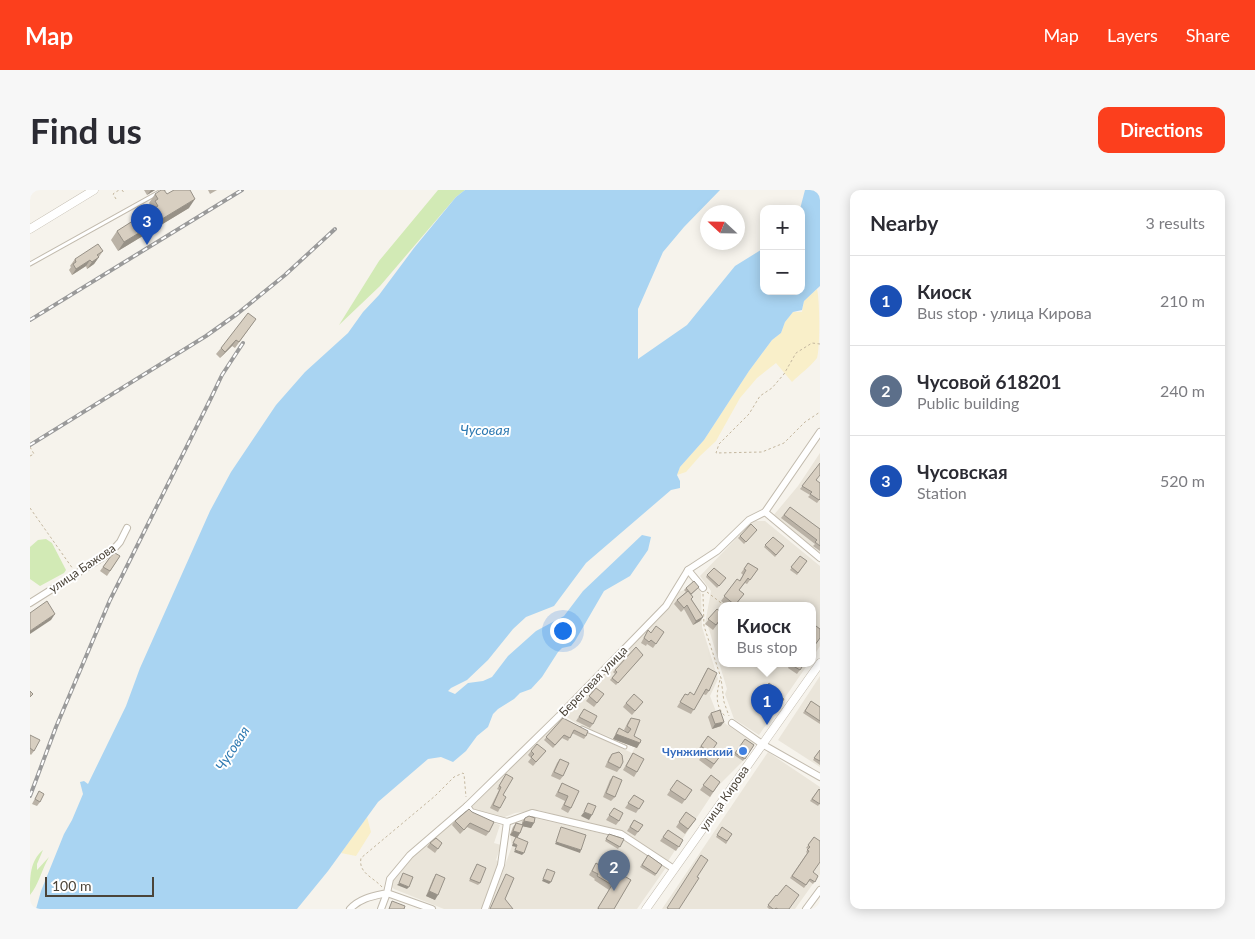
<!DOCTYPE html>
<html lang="en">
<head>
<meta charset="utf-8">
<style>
  :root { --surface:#fff; --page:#f7f7f7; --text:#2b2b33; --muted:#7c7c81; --line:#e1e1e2; --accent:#fc3f1d }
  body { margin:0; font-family:Lato,sans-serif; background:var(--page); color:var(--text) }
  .controls { position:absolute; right:15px; top:15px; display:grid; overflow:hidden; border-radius:10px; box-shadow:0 2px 12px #0003 }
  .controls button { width:45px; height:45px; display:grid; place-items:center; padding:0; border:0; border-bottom:1px solid var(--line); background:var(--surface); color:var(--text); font:25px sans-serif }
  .compass { position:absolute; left:670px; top:15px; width:45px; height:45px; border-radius:50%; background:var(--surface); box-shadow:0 2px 12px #0003; rotate:292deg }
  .scale { position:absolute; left:15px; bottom:12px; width:109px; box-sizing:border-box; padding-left:5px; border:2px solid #4b4439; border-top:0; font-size:14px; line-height:18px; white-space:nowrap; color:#4b4439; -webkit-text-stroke:4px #fff; paint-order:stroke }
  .you { position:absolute; left:532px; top:440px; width:18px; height:18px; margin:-12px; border:4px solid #fff; border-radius:50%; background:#1a73e8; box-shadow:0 0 0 8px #1a73e833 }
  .badge { display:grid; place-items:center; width:32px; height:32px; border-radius:50%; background:var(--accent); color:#fff; font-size:16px; font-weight:700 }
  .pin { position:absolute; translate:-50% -41px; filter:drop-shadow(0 1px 2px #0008) }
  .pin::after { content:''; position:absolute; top:26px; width:18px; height:15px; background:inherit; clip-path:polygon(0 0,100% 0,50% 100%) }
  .popup { position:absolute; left:688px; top:412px; width:98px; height:65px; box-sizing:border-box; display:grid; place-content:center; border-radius:10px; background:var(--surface); filter:drop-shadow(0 1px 4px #0005); font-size:16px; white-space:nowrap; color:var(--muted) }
  .popup b { font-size:19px; color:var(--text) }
  .popup::after { content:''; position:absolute; left:50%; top:100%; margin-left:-10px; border:10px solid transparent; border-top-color:var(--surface) }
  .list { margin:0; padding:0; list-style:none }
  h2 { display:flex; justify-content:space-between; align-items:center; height:65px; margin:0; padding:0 20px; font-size:21px }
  h2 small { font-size:16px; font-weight:400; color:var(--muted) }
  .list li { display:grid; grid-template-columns:32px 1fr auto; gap:15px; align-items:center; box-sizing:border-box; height:90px; padding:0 20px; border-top:1px solid var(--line) }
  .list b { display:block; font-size:19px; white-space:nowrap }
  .list p { margin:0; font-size:16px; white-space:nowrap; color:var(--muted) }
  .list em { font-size:16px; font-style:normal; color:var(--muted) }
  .map { position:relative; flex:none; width:790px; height:719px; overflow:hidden; border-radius:10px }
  header { display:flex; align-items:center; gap:30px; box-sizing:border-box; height:70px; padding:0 25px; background:var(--accent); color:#fff }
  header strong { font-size:24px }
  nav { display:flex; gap:28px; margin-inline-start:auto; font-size:18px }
  .intro { display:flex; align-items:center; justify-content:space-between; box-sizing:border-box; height:120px; padding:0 30px }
  h1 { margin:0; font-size:35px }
  .button { padding:12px 22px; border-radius:10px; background:var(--accent); color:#fff; font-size:18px; font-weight:700 }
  main { display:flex; gap:30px; padding:0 30px }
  aside { flex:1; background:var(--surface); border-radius:10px; box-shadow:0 2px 12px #0003 }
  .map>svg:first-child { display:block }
</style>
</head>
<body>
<header>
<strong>Map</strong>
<nav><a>Map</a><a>Layers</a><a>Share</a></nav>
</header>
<div class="intro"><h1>Find us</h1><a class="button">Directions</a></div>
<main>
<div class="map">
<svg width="790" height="719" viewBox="0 0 790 719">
  <rect width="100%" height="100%" fill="#f6f3ec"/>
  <!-- residential -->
  <g fill="#eae5da">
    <polygon points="790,263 790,363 743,326 768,296"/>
    <polygon points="723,331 735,331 790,376 790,456 782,468 782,416 692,416 692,474 778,474 729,545 704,529 695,504 697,499 678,436 675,434 681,401 670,386"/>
    <polygon points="664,392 669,398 671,404 672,437 688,489 680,506 687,524 696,534 725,554 713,571 687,597 638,671 593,643 508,620 485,623 472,628 443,619 441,615 529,529 602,563 605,557 547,534 534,525 641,415 649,402 654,400"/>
    <polygon points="790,486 790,577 748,550"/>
    <polygon points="738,562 790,597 790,684 765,719 632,719"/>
    <polygon points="436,621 442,627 443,625 470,635 464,653 471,655 466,670 469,672 452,719 414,719 364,699 361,696 364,687 384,663"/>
    <polygon points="504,628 578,645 585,648 586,646 637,676 607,719 459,719 482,656 480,645 483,637 493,630"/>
  </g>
  <!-- green -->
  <g fill="#d2eab5">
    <polygon points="408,0 435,0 426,7 350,96 309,135 349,71"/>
    <polygon points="16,349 22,353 36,380 34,383 10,396 0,389 0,357 8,350"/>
    <path d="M 13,660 L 7,674 L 7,680 L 19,667 C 12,679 8,696 0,705 C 0,686 0,671 13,660 Z"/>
  </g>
  <!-- sand -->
  <g fill="#f9efc9">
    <path d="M 787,99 C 790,110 790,159 787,168 C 780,177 770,184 762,192 L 746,173 L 727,188 L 710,208 L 686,251 L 670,266 L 656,282 L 647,285 L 650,277 L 674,250 L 719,181 L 742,150 L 751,143 L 755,132 L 763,122 L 772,122 L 774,111 Z"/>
    <polygon points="337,627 341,642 326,666 311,663"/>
  </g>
  <!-- water -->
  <polygon fill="#a9d4f2" points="435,0 690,0 654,37 633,62 608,119 608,169 657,135 705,76 734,58 734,101 771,101 771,19 770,19 775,0 790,0 790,96 774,111 772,120 763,122 755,132 751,143 742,150 719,181 674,250 650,277 647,285 650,291 650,298 641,300 556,373 524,416 496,427 483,439 458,470 437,490 421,498 418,501 425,504 438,493 453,491 462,487 478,466 506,441 534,426 553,401 612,345 621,347 618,360 600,386 574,401 545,451 541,456 532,458 528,462 512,487 501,499 490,503 484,509 468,519 463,524 458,537 447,546 436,561 423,572 411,567 398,569 348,612 298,681 267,719 6,719 11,701 34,644 42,630 53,604 50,592 54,591 58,594 96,516 110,478 180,321 201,282 246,215 275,182 318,143 333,122 349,105 384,58 426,7"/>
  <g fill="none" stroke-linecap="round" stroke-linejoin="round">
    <!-- service casing -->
    <g stroke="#c2bbae" stroke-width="5">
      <g id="service">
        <polyline points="0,74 133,0"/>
        <polyline points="552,538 595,557"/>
      </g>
    </g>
    <!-- minor casing -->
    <g stroke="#c2bbae" stroke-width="8">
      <g id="minor">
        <polyline points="735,322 790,368"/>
        <polyline points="658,380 673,398"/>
        <polyline points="0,413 81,362 90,352 97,338"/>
        <polyline points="702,533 732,554 790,587"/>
        <polyline points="437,616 441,622 477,632 502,623 591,644 644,679"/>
        <path d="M 320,719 C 330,708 344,706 357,703 L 360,689 L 380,665 L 437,616 L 529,526 L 636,416 L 658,380 L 687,361 L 719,330 L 735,322 L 790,242"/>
        <polyline points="351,719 357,703 402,719"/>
        <polyline points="455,719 471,675 477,632"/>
        <polyline points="776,719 790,700"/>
      </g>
    </g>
    <!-- tertiary casing -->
    <g stroke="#c2bbae" stroke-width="9">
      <g id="tertiary">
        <polyline points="0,39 64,0"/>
        <polyline points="616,719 790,473"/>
      </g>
    </g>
    <!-- path -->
    <g stroke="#c4b79f" stroke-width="1" stroke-dasharray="2.5 2.5" stroke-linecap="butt">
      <polyline points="92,0 95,4"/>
      <polyline points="86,9 83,4 89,0"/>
      <polyline points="790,154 782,153 766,163 754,184 742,198 730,206 719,224 689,254 686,263 732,262 754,253 775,232 790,222"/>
      <polyline points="0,257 4,264 0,266"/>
      <polyline points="0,318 43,379"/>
      <polyline points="677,402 695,416"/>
      <polyline points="673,404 674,436 691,488 694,512 699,526"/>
      <path d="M 690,490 C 686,504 685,517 696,527"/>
      <path d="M 352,697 C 343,687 328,683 331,668 L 405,606 L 424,587 L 433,583 L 434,584 L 436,607"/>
    </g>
    <!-- service -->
    <use href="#service" stroke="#fff" stroke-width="3"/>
    <!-- minor -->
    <use href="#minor" stroke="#fff" stroke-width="6"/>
    <!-- tertiary -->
    <use href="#tertiary" stroke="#fff" stroke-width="8"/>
    <!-- rail casing -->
    <g stroke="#9a9a9a" stroke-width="4">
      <g id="rail">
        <polyline points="0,130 212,0"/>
        <polyline points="0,255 176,146 207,124 255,85 305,39"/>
        <polyline points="0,606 26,537 80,410 181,208 192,185 213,153"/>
      </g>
    </g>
    <!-- rail -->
    <use href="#rail" stroke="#fff" stroke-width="2" stroke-dasharray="5.5" stroke-linecap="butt"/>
  </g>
  <!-- wall -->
  <g fill="#bab2a6">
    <polygon points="114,0 125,0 117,5"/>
    <polygon points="178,0 187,0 180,4"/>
    <polygon points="125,4 137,4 159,18 88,61 81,50 87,41 102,32 107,24 117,23 120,21 119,20 121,17 119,13"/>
    <polygon points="73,61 64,74 57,79 56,76 42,85 39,80 41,77 40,76 45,69"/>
    <polygon points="226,129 205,158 202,156 190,168 186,164 191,158"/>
    <polygon points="790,273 786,290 790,309 787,313 778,307 780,305 770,299"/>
    <polygon points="760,317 790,339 790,361 783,356 785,354 751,328"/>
    <polygon points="727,340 714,354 708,348 710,346"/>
    <polygon points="743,347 754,356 745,367 734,357"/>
    <polygon points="81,366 90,366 77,386 70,381"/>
    <polygon points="770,366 777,371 767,385 760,380"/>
    <polygon points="718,373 728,379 717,394 715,393 709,400 714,404 705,416 698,416 691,411 707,389 709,391 713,385 711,383"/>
    <polygon points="677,385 694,390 687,398 676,387"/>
    <polygon points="669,397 661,405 662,410 673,427 670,431 663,435 654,419 651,422 644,414 647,410 656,402 654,400 656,398"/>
    <polygon points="687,419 692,428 683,440 675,434"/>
    <polygon points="618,440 621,443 634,442 623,458 617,454 616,456 611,453"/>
    <polygon points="613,465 586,495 580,490 585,484 583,482 585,480"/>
    <polygon points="760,474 774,474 767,484 758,478"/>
    <polygon points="678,478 679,501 676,505 673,504 661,524 647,517 655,504 657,505 664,505 675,483"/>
    <polygon points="739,493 741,500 754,509 747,520 734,511 738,505 733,501"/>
    <polygon points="566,498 574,504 564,517 556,511"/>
    <polygon points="781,511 790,517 790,534 773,523"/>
    <polygon points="613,512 602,525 593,517 596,513"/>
    <polygon points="554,519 563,534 560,538 546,531"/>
    <polygon points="681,523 691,536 682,539 678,527"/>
    <polygon points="533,528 556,546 554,549 542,543 538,551 532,548 523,558 514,550"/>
    <polygon points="601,528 604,546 607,558 583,549 586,543 589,538 596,542 594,540 598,532"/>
    <polygon points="0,545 4,561 1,565 0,564"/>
    <polygon points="678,546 683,559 691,565 681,579 669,570 673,565 667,561"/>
    <polygon points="715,549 724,555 713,571 704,565"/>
    <polygon points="790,560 790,575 783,570"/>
    <polygon points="501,561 516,561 503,576 498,572 501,568 498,565"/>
    <polygon points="603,563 607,582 604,587 593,580"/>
    <polygon points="582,564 590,578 587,582 575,577 579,568"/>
    <polygon points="530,569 533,586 530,590 521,586 527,573"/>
    <polygon points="476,584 470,618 468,622 460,618 469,600 467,599"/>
    <polygon points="681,585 690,592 680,607 670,600"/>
    <polygon points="583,586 585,607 581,611 573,607 580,590"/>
    <polygon points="647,590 662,600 652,614 637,605"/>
    <polygon points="532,593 549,601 541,618 538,623 531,619 535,611 525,606"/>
    <polygon points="789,599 790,613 788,616 780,611"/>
    <polygon points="9,601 10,612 7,616 2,614"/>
    <polygon points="604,605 614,611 606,623 595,618"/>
    <polygon points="584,618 589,631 586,635 576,630"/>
    <polygon points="442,622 459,642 456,646 437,637 430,644 422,635 425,631"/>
    <polygon points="656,622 666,629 655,644 646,637"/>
    <polygon points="495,628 504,633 501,638 493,636 490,643 487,648 480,645 483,637 486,633 492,635 492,632"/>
    <polygon points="604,630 613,635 605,646 597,641"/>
    <polygon points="692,637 702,644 696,654 686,647"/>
    <polygon points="638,640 653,650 646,661 630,651"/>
    <polygon points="579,644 594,649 588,659 575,651"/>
    <polygon points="784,647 783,682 788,686 783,694 779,691 774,698 760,688 777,663 776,662 778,659 776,658"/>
    <polygon points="400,653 412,653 405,663 397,657"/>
    <polygon points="618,665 632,675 625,686 610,677"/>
    <polygon points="566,673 572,677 601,690 584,719 567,719 579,700 564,690 565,689 559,685"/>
    <polygon points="447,674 450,693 448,695 439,691"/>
    <polygon points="406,684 405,710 396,706 403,689"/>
    <polygon points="746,705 759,719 739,719 737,717"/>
  </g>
  <!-- shaded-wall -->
  <g fill="#979187">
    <polygon points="121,0 125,0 117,5"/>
    <polygon points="165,9 159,18 88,61 94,52"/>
    <polygon points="69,67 64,74 57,79 62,72"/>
    <polygon points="60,70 56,76 42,85 46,79"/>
    <polygon points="206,150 202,156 190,168 195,162"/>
    <polygon points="25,424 21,430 0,444 0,441"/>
    <polygon points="673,427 670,431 663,435 666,431"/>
    <polygon points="694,532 691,536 682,539 685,534"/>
    <polygon points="586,544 610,553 607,558 583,549"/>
    <polygon points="554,622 562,625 559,630 551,626"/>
    <polygon points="494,631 504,633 501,638 491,636"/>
    <polygon points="483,641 490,643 487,648 480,645"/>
    <polygon points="526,652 551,660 550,663 525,654"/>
    <polygon points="483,653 487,655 486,657 482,656"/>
    <polygon points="485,660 494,663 492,665 484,662"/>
    <polygon points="513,689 521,692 519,694 512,691"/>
    <polygon points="369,693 379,697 377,699 367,695"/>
    <polygon points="399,701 408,705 405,710 396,706"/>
  </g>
  <!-- building -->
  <g fill="#d8cfc1" stroke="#979187">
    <polygon points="131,0 134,0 137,4 144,0 160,0 165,9 94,52 87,41 109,27 107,24 115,19 117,23 128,16 125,11 128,9 125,4"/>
    <polygon points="68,54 73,61 67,65 69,67 62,72 60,70 46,79 43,74 46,72 45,69"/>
    <polygon points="218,123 226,129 209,152 206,150 195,162 191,158"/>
    <polygon points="790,273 790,285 786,290 790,293 790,309 789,310 780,304 782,302 772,296"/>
    <polygon points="760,317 790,339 790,356 785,352 787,350 754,325"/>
    <polygon points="721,334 727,340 716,352 710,346"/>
    <polygon points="743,347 754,356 746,365 735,355"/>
    <polygon points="85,363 90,366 80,381 73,377 81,366"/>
    <polygon points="770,366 777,371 768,383 761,377"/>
    <polygon points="718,373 728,379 720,390 718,388 709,400 714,404 705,415 694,406 707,389 710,391 716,380 714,379"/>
    <polygon points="684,378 696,388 689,396 677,385"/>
    <polygon points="664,391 669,397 661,404 656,398"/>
    <polygon points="658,401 663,407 661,409 673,427 666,431 657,415 654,418 647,410"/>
    <polygon points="17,411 25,424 0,441 0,423"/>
    <polygon points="687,419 692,423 692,427 686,435 678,429"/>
    <polygon points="782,433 790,439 790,448 782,459"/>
    <polygon points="626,436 634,442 626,454 621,450 619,452 614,448 618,440 621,443"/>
    <polygon points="606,457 613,465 588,493 582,488 587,482 585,480"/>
    <polygon points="760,474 774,474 770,480"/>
    <polygon points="678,478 687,483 679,501 676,499 664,520 650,512 655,504 658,505 660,502 664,505"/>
    <polygon points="739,493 744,497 741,500 754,509 748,518 735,509 740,502 735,499"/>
    <polygon points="566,498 574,504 567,513 559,506"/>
    <polygon points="0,501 3,504 0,507"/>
    <polygon points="604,504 613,512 605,521 596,513"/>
    <polygon points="781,511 790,517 790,531 775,521"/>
    <polygon points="554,519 567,526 563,534 549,527"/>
    <polygon points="690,520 694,532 685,534 681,523"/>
    <polygon points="533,528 558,541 556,546 544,540 540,548 534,545 525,555 516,547"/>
    <polygon points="601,528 610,530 604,546 611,550 610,553 586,544 589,538 598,543 601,539 597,536"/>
    <polygon points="0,545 10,550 4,561 0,558"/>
    <polygon points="678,546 687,553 683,559 691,565 684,574 672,566 676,560 671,556"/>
    <polygon points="715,549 724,555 715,569 705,563"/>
    <polygon points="507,554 516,561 506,572 501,567 504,564 501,561"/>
    <polygon points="790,560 790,571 784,568"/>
    <polygon points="589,562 592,565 593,572 590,578 578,572 582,564"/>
    <polygon points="603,563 614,569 607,582 596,576"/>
    <polygon points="530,569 539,573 533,586 524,582"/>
    <polygon points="476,584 483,588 473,605 476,607 470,618 463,615 471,597 469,596"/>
    <polygon points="681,585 690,592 683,602 673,595"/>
    <polygon points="583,586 592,590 585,607 576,603"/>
    <polygon points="647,590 662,600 655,610 640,600"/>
    <polygon points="532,593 549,601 541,618 534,615 538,606 528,602"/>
    <polygon points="789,599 790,600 790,614 782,609"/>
    <polygon points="9,601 14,604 10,612 5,609"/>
    <polygon points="604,605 614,611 609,619 598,613"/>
    <polygon points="558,613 566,616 562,625 554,622"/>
    <polygon points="584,618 593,623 589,631 579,625"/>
    <polygon points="439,619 442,622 464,632 459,642 440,633 434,640 425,631"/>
    <polygon points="656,622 666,629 658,639 649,632"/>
    <polygon points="499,626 505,628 504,633 494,631 495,628"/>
    <polygon points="604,630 613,635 608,642 600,637"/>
    <polygon points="486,633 493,635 490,643 483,641"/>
    <polygon points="531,637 556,645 551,660 526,652"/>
    <polygon points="692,637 702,644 697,651 687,645"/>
    <polygon points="638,640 653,650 649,657 633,647"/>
    <polygon points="579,644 594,649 590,657 576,649"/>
    <polygon points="486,647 498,652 494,663 485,660 487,655 483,653"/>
    <polygon points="784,647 790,651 790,672 783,682 788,686 785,692 780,689 776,695 762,686 779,661 777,660 780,657 778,655"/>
    <polygon points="406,648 412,653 408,659 400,653"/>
    <polygon points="618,665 632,675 626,684 612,675"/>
    <polygon points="671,665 678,670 667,687 669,688 649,719 639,719 637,718"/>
    <polygon points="566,673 572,677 574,674 601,690 584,719 569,719 568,718 582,695 567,686 568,684 562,681"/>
    <polygon points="447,674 456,678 450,693 440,689"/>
    <polygon points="517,679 525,682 521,692 513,689"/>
    <polygon points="373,683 383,687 379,697 369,693"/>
    <polygon points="406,684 415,688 408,705 399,701"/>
    <polygon points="476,684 484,688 475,709 483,719 460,719"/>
    <polygon points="756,695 769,705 759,719 748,719 746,718 745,719 743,719 738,715 746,705 747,706"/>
    <polygon points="362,711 375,716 374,719 359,719"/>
  </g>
  <!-- markers -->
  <circle fill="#3f7fe0" stroke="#fff" stroke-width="2" cx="713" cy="561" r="5"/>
  <g text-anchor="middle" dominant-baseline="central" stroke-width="4" stroke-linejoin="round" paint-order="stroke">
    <!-- street labels -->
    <g font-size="12" fill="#4b4439" stroke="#fff">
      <text transform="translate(52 378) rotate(-34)">улица Бажова</text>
      <text transform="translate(563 491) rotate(-46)">Береговая улица</text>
      <text transform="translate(694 608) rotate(-55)">улица Кирова</text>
    </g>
    <!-- shop labels -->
    <g font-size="12" font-weight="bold" fill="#366cbe" stroke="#fff" text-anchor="end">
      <text x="703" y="561">Чунжинский</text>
    </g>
    <!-- water labels -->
    <g font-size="14" font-style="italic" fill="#2e7ab2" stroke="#fff">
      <text x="455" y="239">Чусовая</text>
      <text transform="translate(202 558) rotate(-57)">Чусовая</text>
    </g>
  </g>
</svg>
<div class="controls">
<button>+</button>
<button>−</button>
</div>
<svg class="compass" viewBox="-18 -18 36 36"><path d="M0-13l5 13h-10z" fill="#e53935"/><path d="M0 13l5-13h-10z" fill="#7c7c81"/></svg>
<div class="scale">100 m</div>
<div class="you"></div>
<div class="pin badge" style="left:737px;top:535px;background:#1a4fb4">1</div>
<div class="popup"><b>Киоск</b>Bus stop</div>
<div class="pin badge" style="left:584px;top:701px;background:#5c6f8a">2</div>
<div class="pin badge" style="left:117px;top:55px;background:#1a4fb4">3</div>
</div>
<aside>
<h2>Nearby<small>3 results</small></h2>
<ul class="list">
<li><span class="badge" style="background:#1a4fb4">1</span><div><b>Киоск</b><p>Bus stop · улица Кирова</p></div><em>210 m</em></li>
<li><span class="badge" style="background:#5c6f8a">2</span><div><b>Чусовой 618201</b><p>Public building</p></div><em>240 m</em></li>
<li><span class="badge" style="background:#1a4fb4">3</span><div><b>Чусовская</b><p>Station</p></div><em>520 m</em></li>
</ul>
</aside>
</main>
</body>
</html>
